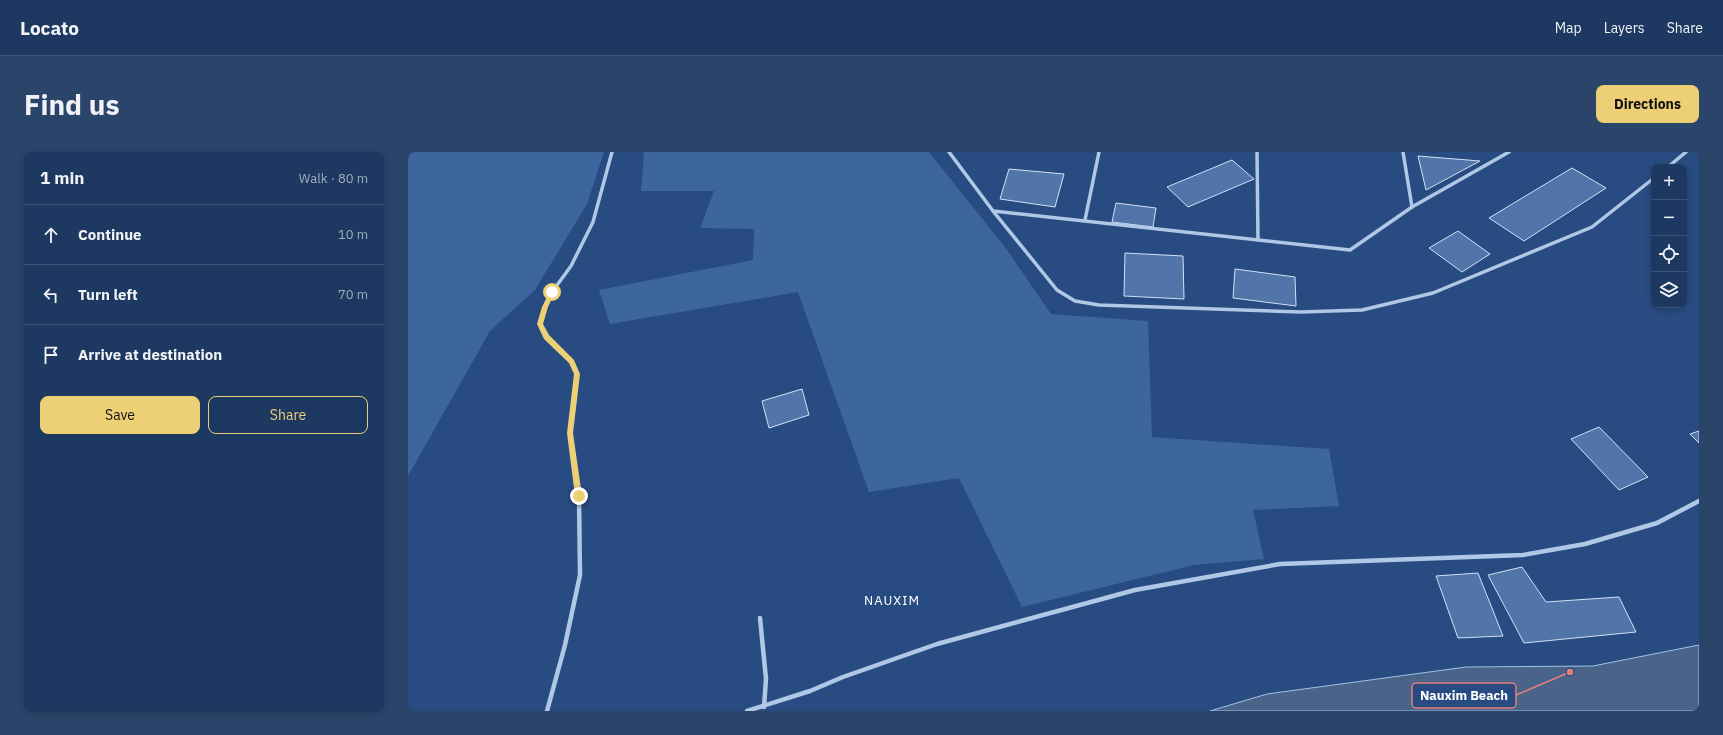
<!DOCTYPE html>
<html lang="en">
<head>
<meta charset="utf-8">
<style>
  :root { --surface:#1e3961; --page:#2b446a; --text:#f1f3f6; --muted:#a1acbd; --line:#3c5376; --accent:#edcf76 }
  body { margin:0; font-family:"IBM Plex Sans",sans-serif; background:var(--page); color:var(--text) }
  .controls { position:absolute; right:12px; top:12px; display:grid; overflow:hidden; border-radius:8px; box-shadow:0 2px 6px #0003 }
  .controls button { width:36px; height:36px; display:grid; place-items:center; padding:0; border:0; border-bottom:1px solid var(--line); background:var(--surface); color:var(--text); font:20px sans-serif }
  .stop { position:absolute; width:12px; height:12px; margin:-9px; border:3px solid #edcf76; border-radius:50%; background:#fff }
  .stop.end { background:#edcf76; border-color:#fff; box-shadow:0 1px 4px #0008 }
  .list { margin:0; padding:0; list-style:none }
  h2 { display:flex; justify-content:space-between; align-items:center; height:52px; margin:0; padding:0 16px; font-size:17px }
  h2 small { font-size:13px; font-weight:400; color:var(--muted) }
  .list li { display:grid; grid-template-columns:26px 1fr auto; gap:12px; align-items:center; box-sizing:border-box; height:60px; padding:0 16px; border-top:1px solid var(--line) }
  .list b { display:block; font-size:15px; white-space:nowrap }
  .list em { font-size:13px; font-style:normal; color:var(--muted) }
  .actions { display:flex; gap:8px; padding:12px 16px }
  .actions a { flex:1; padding:9px 0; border:1px solid var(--accent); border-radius:8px; text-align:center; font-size:14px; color:var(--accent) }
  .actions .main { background:var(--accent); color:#111 }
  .icon { flex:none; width:22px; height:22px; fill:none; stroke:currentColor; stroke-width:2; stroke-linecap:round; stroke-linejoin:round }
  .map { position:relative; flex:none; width:1291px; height:559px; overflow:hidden; border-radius:8px }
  header { display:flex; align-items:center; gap:24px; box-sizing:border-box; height:56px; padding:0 20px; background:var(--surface); border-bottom:1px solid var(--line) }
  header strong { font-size:19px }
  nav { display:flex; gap:22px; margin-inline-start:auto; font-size:14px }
  .intro { display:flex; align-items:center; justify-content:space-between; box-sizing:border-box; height:96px; padding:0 24px }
  h1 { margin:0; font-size:28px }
  .button { padding:10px 18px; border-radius:8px; background:var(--accent); color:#111; font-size:14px; font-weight:700 }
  main { display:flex; gap:24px; padding:0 24px }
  aside { flex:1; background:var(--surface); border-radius:8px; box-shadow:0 2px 6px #0003 }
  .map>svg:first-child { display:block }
</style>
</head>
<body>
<header>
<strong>Locato</strong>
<nav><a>Map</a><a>Layers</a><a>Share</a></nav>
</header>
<div class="intro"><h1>Find us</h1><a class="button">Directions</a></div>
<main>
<aside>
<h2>1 min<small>Walk · 80 m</small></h2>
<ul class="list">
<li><svg class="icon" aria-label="ahead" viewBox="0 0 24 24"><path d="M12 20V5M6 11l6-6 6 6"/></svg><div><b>Continue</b></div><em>10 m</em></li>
<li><svg class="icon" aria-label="left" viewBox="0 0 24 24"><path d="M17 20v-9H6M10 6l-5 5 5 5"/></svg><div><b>Turn left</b></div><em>70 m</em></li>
<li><svg class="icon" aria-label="arrive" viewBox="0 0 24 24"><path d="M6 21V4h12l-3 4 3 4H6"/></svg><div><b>Arrive at destination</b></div></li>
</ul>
<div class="actions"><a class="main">Save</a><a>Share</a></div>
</aside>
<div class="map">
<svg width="1291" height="559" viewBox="0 0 1291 559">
  <rect width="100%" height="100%" fill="#284c81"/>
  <!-- green -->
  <g fill="#3d659e">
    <polygon points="0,0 196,0 179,52 127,138 82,179 0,324"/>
    <polygon points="236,0 521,0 597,95 643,162 740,169 744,285 921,297 931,354 845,358 856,407 786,413 614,455 551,326 461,340 390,140 202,172 191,138 345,108 346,77 292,76 306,39 233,39"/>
  </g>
  <!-- water -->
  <polygon fill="#496389" stroke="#a4c1e6" points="1291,493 1291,559 802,559 859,542 1058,515 1185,514"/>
  <!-- building -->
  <g fill="#5175a9" stroke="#d3e1f5">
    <polygon points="1010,4 1072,9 1018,38"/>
    <polygon points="824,8 846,27 780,55 759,35"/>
    <polygon points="1164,16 1198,36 1116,89 1081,66"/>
    <polygon points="601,17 656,22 647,55 592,47"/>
    <polygon points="708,51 748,56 745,75 704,70"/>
    <polygon points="1050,79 1082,102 1054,120 1021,96"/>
    <polygon points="717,101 775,104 776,147 716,144"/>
    <polygon points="827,117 887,125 888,154 825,146"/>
    <polygon points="394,237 401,263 361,276 354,249"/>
    <polygon points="1191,275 1240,325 1211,338 1163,287"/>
    <polygon points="1291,279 1291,291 1282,282"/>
    <polygon points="1114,415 1138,450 1211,445 1228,480 1116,491 1080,423"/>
    <polygon points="1070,421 1095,484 1050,486 1028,424"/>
  </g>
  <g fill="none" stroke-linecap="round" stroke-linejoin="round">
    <!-- minor-far1 -->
    <g stroke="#b0c7e6" stroke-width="3.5">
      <polyline points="541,0 585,59 942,98 1004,55 1101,0"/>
      <polyline points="849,0 850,88"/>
      <polyline points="995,0 1004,55"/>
      <polyline points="1260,15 1278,0"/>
      <polyline points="585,59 649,138 667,149 691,153 893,160 954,158 1025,141 1184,75 1246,26"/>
      <polyline points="677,68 691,0"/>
      <polyline points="166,245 169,223 164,210 139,185 132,172 137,155 144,140 163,114 185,70 204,0"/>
    </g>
    <!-- minor -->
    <g stroke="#b0c7e6" stroke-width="4.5">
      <polyline points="352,466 358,527 356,555"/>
      <polyline points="139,559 157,493 172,423 171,345 162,281 167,244"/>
      <polyline points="339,559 402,539 435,525 529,492 727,438 872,412 1115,403 1177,392 1249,371 1291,349"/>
    </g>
  </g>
  <!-- route -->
  <polygon fill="#edcf76" points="144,138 147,140 140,155 135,172 141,183 166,208 172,222 165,281 174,344 171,348 167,344 159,281 166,222 161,211 136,187 129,172 134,155 142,139"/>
  <g text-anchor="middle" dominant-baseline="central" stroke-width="3" stroke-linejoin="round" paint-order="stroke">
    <!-- neighbourhood labels -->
    <g font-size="13" letter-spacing="1" fill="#fff" stroke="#284c81">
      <text x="484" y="448">NAUXIM</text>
    </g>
  </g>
  <!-- callouts -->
  <path fill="none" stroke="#e67e7e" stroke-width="1.5" d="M1162 520L1108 543"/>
  <circle fill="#e67e7e" stroke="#284c81" stroke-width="1.5" cx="1162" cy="520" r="4"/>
  <rect fill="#284c81" stroke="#e67e7e" stroke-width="1.5" x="1004" y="531" width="104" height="25" rx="4"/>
  <g font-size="13" text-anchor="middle" font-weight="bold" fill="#fff">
    <text x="1056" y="548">Nauxim Beach</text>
  </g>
</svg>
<div class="controls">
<button>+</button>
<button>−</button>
<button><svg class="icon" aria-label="locate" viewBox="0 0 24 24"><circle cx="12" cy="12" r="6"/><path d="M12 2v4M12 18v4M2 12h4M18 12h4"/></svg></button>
<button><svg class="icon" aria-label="layers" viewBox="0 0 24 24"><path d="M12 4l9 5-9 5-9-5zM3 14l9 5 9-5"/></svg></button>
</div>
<div class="stop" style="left:144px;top:140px"></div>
<div class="stop end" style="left:171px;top:344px"></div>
</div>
</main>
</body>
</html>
